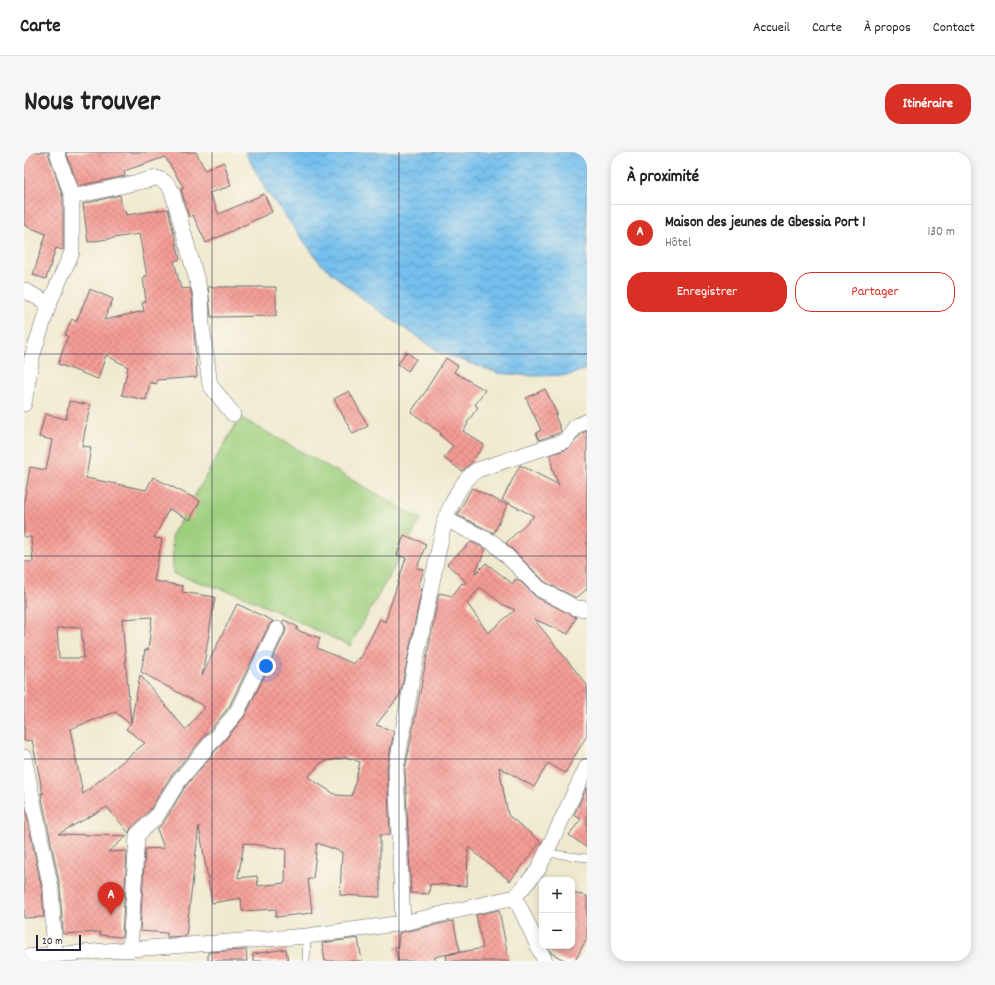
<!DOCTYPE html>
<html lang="fr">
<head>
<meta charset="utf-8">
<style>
  :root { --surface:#fff; --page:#f6f6f6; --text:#222; --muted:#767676; --line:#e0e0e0; --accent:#d93025 }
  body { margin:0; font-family:Dekko,sans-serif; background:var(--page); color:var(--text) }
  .controls { position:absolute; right:12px; bottom:12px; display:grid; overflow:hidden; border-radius:8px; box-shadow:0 2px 10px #0003 }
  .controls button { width:36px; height:36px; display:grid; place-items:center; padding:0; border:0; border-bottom:1px solid var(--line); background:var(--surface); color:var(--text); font:20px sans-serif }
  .scale { position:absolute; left:12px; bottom:10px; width:45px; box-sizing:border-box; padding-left:4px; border:2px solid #22223b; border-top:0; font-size:11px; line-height:14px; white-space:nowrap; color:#22223b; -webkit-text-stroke:3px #fbf7ec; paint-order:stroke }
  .you { position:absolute; left:242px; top:514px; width:14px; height:14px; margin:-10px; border:3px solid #fff; border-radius:50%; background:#1a73e8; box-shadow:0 0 0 6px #1a73e833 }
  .badge { display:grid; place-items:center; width:26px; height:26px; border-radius:50%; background:var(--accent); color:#fff; font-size:13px; font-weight:700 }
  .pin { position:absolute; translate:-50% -33px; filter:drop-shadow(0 1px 2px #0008) }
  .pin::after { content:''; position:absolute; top:21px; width:14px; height:12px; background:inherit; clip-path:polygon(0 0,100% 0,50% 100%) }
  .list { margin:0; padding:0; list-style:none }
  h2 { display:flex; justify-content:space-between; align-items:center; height:52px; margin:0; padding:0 16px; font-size:17px }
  h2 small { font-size:13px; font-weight:400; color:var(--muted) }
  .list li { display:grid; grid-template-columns:26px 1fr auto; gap:12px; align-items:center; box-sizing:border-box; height:56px; padding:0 16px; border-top:1px solid var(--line) }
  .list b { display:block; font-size:15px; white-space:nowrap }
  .list p { margin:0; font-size:13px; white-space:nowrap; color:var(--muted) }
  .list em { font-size:13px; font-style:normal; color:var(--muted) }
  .actions { display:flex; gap:8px; padding:12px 16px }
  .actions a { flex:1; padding:9px 0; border:1px solid var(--accent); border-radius:16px; text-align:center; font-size:14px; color:var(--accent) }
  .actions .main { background:var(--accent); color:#fff }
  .map { position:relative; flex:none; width:563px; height:809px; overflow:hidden; border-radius:16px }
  header { display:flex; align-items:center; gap:24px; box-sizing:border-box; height:56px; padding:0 20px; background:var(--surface); border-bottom:1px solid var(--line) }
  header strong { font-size:19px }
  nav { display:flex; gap:22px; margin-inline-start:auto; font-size:14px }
  .intro { display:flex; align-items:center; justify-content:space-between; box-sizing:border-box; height:96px; padding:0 24px }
  h1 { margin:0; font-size:28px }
  .button { padding:10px 18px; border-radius:16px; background:var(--accent); color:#fff; font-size:14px; font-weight:700 }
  main { display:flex; gap:24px; padding:0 24px }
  aside { flex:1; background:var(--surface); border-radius:16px; box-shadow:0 2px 10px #0003 }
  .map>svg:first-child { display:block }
</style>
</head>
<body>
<header>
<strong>Carte</strong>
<nav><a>Accueil</a><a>Carte</a><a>À propos</a><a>Contact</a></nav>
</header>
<div class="intro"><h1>Nous trouver</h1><a class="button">Itinéraire</a></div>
<main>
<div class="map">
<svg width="563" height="809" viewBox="0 0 563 809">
  <defs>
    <pattern id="water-waves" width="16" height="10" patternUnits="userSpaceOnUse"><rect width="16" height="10" fill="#74bfed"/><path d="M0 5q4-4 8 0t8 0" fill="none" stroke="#5f9bc1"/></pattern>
    <pattern id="building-cross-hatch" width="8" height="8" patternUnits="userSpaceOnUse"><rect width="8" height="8" fill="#f49b95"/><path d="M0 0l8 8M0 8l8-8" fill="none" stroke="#d18581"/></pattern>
  </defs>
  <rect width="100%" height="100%" fill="#fbf7ec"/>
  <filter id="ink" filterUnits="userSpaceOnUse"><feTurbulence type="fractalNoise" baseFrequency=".025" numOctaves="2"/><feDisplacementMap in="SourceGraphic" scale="8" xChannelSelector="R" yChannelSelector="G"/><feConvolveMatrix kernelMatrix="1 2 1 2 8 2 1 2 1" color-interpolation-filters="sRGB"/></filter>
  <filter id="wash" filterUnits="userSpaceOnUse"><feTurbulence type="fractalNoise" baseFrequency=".012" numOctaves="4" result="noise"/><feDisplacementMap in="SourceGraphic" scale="16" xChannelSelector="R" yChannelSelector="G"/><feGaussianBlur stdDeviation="0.9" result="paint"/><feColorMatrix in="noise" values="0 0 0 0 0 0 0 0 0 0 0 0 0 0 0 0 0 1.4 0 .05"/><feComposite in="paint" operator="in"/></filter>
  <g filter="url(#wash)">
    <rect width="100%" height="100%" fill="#efe9ce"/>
    <!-- green -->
    <polygon fill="#9ecf7e" stroke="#60785c" points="216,265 397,367 326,494 217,443 149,422 148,383"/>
    <!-- water -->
    <polygon fill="url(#water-waves)" stroke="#4b7094" points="221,0 563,0 563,217 545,223 510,224 474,221 417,201 341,149 297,112 241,37"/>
    <g id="blocks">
      <!-- building -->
      <g fill="url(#building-cross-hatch)" fill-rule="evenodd">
        <polygon points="0,0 24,0 39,46 39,98 32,96 22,127 9,123 22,82 0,73"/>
        <polygon points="42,0 172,0 181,18 200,10 207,34 185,41 195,62 240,42 248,60 182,91 169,63 165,65 157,37 160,36 141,5 100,19 101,24 54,34"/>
        <polygon points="96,43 98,59 101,58 102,63 144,57 156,107 150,109 157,137 166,136 168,144 173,225 133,228 132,232 126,230 122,248 98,243 104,215 82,203 74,227 34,212 44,184 41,183 48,167 52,170 66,137 89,147 80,168 120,159 118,151 122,149 119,125 123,124 115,82 64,90 59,52"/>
        <polygon points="184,135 252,135 252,164 187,165"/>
        <polygon points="382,200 392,207 384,219 374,212"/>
        <polygon points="422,206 434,214 430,220 461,238 451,253 454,255 443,271 444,272 439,279 460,293 447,311 438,319 420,306 429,294 416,283 417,281 387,260 404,236 403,236"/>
        <polygon points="521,237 533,262 531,263 537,279 535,281 515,288 512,281 517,278 502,246"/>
        <polygon points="325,239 344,274 329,282 310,247"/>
        <path d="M 45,249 L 66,253 L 58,294 L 67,295 L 62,326 L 122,338 L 129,325 L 176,349 L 166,368 L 145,357 L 130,386 L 138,387 L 130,429 L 159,434 L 158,440 L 191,445 L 178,524 L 213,452 L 249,469 L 245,473 L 205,555 L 147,624 L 125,659 L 107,676 L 105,681 L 83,655 L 34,682 L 103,684 L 84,700 L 103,699 L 98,785 L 75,783 L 76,780 L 39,782 L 36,735 L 17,641 L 19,642 L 8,588 L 0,589 L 0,410 L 9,410 L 7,385 L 0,385 L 0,350 L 6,315 L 22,318 L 28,288 L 15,285 L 21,262 L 42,267 ZM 128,465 L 124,498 L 121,498 L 117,520 L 181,555 L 162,578 L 116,523 L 107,571 L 98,467 ZM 57,475 L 60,506 L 35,506 L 33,476 ZM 91,560 L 106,572 L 102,577 L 121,591 L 59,642 L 46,577 Z"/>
        <polygon points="563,279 563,437 552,446 521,430 482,391 510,364 478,348 496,313 535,333 529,319 526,303 544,297 558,281"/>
        <polygon points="448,336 483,353 470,381 433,363"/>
        <path d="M 380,383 L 402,392 L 393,416 L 400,418 L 394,435 L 398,436 L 376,543 L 352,573 L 370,579 L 363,617 L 366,683 L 356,683 L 356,745 L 316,743 L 318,700 L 293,691 L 289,727 L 284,727 L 288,761 L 252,765 L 252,757 L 218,759 L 217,746 L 188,751 L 175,674 L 162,784 L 143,785 L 143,781 L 116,779 L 121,697 L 140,696 L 133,677 L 140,670 L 161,635 L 221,564 L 261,481 L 262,476 L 258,470 L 260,468 L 274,475 L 272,478 L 296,486 L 293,496 L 330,512 L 334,506 L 336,507 L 356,467 L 361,470 L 382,406 L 373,403 ZM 323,605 L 336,610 L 328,644 L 312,643 L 284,625 L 298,610 ZM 220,691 L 262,697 L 261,731 L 234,734 L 233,724 L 214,726 Z"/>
        <path d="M 447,390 L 462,397 L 450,423 L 462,411 L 489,432 L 491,427 L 496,429 L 512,445 L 552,465 L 544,482 L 510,467 L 563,533 L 563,583 L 541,621 L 524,611 L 510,635 L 475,615 L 484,663 L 517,690 L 486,729 L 444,695 L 443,734 L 406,732 L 405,742 L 387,741 L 381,618 L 415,441 L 428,444 L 438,431 L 440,432 L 442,430 L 423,412 ZM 456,435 L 478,452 L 491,458 L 464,481 L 443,451 Z"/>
        <polygon points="563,635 563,696 545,683 557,667 550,663"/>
        <polygon points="0,650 18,738 20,765 0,766"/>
        <polygon points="548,741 563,744 563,786 551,809 542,809 527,801 524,794 548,794"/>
        <polygon points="475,758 485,809 423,809 422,803 459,796 452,763"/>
        <polygon points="429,769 436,799 411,805 411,809 374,809 371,795 374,794 375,781"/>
        <polygon points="334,786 338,809 301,809 298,791"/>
        <polygon points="262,797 264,809 229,809 229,802"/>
        <polygon points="222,798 223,809 184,809 184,800"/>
      </g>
    </g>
  </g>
  <g filter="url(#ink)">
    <use href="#blocks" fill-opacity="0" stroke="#6a686e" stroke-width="1"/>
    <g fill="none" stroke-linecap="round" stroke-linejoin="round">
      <!-- lane casing -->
      <g stroke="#6a686e" stroke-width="8">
        <g id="lane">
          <polyline points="522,701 563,706"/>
          <polyline points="282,809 283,784"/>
          <polyline points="561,809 563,808"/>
        </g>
      </g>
      <!-- street casing -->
      <g stroke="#6a686e" stroke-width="16">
        <g id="street">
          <path d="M 48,45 L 132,26 C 140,28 143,31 148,39 L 177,143 L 178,173 L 186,233 L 209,262"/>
          <polyline points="0,138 25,152"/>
          <polyline points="0,252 8,205 25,152 48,100 48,45 33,0"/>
          <path d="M 421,367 C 430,347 435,332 453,318 L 541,289 L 552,274 L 563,269"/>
          <polyline points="0,605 27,737 31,802"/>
          <polyline points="491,745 521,809"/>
          <polyline points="379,771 372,617 389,522 421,367 470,391 516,437 552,456 563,457"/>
          <polyline points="106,798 113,683 132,665 154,630 213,560 253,477"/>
          <polyline points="0,805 283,784 379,771 491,745 514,718 563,614"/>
        </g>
      </g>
      <!-- lane -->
      <use href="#lane" stroke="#fff" stroke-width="7"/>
      <!-- street -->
      <use href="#street" stroke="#fff" stroke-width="15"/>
    </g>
  </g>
  <!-- grid -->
  <path fill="none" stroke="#22223b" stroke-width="1" stroke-opacity="0.55" d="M 188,0 L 188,809M 375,0 L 375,809M 0,202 L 563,202M 0,404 L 563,404M 0,607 L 563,607"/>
</svg>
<div class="controls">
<button>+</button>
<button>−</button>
</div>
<div class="scale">20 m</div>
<div class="you"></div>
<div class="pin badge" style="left:87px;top:763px">A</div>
</div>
<aside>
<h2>À proximité<small></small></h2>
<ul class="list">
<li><span class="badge">A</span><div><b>Maison des jeunes de Gbessia Port 1</b><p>Hôtel</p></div><em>130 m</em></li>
</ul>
<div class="actions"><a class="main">Enregistrer</a><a>Partager</a></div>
</aside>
</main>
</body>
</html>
